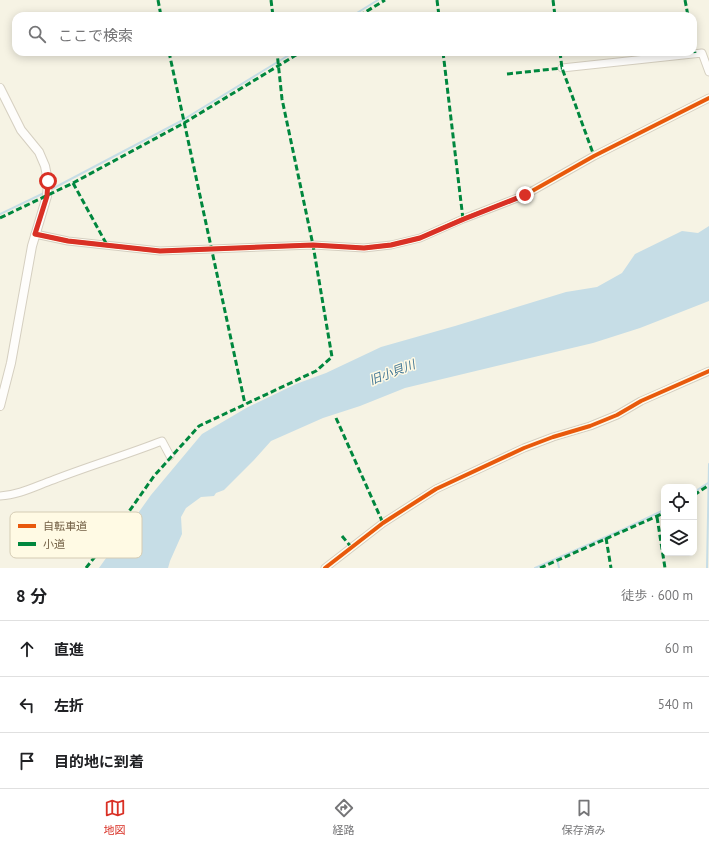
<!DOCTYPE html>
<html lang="ja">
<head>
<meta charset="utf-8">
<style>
  :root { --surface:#fff; --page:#f6f6f6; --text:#202124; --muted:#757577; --line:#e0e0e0; --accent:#d93025 }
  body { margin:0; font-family:"PT Sans","Noto Sans JP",sans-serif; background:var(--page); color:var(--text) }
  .controls { position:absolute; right:12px; bottom:12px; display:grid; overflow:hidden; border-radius:8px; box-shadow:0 2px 10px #0003 }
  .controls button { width:36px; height:36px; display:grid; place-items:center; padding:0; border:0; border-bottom:1px solid var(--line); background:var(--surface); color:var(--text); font:20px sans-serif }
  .stop { position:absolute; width:12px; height:12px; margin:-9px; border:3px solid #d93025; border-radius:50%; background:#fff }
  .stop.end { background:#d93025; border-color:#fff; box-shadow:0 1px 4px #0008 }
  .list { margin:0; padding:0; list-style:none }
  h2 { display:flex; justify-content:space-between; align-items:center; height:52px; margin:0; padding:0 16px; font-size:17px }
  h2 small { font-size:13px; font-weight:400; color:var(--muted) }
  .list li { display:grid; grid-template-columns:26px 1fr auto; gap:12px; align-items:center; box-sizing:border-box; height:56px; padding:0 16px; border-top:1px solid var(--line) }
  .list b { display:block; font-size:15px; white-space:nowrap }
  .list em { font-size:13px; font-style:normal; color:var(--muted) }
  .icon { flex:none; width:22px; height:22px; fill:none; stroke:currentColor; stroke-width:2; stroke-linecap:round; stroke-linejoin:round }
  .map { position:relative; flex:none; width:709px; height:568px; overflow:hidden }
  .search { position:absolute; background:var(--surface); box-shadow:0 2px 10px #0003; left:12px; right:12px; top:12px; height:44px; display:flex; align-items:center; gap:10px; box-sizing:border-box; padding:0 14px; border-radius:12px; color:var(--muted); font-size:15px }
  .sheet { height:220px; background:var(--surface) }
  nav { display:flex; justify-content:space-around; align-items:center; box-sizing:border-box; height:56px; border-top:1px solid var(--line); background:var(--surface); font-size:11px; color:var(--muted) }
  nav a { display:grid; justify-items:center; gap:2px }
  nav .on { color:var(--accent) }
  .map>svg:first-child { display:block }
</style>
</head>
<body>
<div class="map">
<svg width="709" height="568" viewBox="0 0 709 568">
  <rect width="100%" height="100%" fill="#f6f3e4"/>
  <!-- water -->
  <polygon fill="#c6dde6" points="709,226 709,301 640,328 593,343 405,388 360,406 323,418 271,441 254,460 224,490 216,493 214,496 201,497 186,508 181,517 182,534 170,561 168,568 99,568 151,495 202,434 248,407 296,384 326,373 381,347 455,326 566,292 597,287 622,273 635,254 682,231 698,233"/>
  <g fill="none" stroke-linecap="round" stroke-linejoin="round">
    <!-- stream -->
    <g stroke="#c6dde6" stroke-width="2">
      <polyline points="352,16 378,0"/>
      <polyline points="50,190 181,121 294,52"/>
      <polyline points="0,214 44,193"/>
      <polyline points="694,492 708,483"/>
      <polyline points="557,558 559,568"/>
      <polyline points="535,568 624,529 664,510"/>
      <polyline points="707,568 709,464"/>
    </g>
    <!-- minor casing -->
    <g stroke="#d5cfc0" stroke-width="9">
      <g id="minor">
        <polyline points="562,68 702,53 709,72"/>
        <polyline points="35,234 68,241 160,251 313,245 364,248 391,245 420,238 463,219 525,195 594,156 709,98"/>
        <path d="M 0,496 C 19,495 36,486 53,480 C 89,466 126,455 162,441 L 170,456"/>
        <polyline points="325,568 383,523 436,489 524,448 553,437 590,426 617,415 641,401 709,371"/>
      </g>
    </g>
    <!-- tertiary casing -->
    <g stroke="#d5cfc0" stroke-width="10">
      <polyline id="tertiary" points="0,88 21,130 39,152 45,166 48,181 47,196 32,246 11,363 0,406"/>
    </g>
    <!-- minor -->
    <use href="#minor" stroke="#fefdfb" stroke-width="7"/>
    <!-- tertiary -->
    <use href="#tertiary" stroke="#fefdfb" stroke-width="8"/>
    <!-- quiet -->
    <g stroke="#00873e" stroke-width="3" stroke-dasharray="6 3" stroke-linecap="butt">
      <polyline points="158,0 161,16"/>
      <polyline points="271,0 273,16"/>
      <polyline points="437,0 439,16"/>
      <polyline points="553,0 555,16"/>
      <polyline points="685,0 688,16"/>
      <polyline points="359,16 385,0"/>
      <polyline points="693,43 695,53"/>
      <polyline points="169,52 245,404"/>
      <polyline points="443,52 463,219"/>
      <polyline points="560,52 562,68 594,156"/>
      <polyline points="507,74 562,68"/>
      <polyline points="73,183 107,245"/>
      <polyline points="0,218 73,183 184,123 301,52"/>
      <polyline points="336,418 383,523"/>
      <polyline points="694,495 709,485"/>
      <polyline points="657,517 665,568"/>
      <polyline points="342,536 352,548"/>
      <polyline points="606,538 611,568"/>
      <polyline points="86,568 116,530 154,476 199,426 316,371 332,357 313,245 282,99 277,52"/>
      <polyline points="540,568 664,513"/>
    </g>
    <!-- cycleway casing -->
    <g stroke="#fffae4" stroke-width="6">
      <g id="cycleway">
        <polyline points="35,234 68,241 160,251 313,245 364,248 391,245 420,238 463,219 525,195 594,156 709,98"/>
        <polyline points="325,568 383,523 436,489 524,448 553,437 590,426 617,415 641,401 709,371"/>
      </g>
    </g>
    <!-- cycleway -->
    <use href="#cycleway" stroke="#e8590c" stroke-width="4"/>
  </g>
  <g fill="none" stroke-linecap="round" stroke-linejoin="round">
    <!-- route -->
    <polyline stroke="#d93025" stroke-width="5" points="48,181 47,196 35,234 68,241 160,251 313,245 364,248 391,245 420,238 464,219 525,195"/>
  </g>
  <g text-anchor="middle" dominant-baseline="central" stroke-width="3" stroke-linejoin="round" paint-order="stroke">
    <!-- water labels -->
    <g font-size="12" font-style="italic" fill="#437796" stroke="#fffae4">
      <text transform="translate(392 372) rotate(-21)">旧小貝川</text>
    </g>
  </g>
  <!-- legend -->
  <rect x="10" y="512" width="132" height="46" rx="6" fill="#fffae4" stroke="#d5ccb4" stroke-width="1"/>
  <rect x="18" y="524" width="18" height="4" fill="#e8590c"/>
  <rect x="18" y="542" width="18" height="4" fill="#00873e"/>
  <g font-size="11" fill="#736045">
    <text x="43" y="530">自転車道</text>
    <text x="43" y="548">小道</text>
  </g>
</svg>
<div class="controls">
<button><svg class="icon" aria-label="locate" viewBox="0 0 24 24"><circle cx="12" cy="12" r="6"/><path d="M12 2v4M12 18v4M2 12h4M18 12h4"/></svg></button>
<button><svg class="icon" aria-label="layers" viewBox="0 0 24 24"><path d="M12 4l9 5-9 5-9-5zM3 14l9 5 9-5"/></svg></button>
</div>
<div class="stop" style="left:48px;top:181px"></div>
<div class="stop end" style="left:525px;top:195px"></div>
<div class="search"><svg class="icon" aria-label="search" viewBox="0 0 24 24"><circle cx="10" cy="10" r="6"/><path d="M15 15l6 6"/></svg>ここで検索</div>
</div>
<section class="sheet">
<h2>8 分<small>徒歩 · 600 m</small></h2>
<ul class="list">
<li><svg class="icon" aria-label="ahead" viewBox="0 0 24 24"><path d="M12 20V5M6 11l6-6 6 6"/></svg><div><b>直進</b></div><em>60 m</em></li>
<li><svg class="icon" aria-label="left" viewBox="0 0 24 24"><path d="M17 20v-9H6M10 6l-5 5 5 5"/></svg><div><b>左折</b></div><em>540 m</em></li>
<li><svg class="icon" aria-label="arrive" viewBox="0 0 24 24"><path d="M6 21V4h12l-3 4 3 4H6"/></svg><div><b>目的地に到着</b></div></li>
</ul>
</section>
<nav>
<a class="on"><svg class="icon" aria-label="map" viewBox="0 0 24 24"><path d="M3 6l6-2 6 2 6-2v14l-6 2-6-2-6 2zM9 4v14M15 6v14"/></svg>地図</a>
<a><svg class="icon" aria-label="directions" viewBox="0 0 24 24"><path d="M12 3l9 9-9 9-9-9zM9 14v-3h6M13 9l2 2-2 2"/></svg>経路</a>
<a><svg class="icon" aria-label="saved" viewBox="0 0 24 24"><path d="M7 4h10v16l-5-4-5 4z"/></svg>保存済み</a>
</nav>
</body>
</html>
